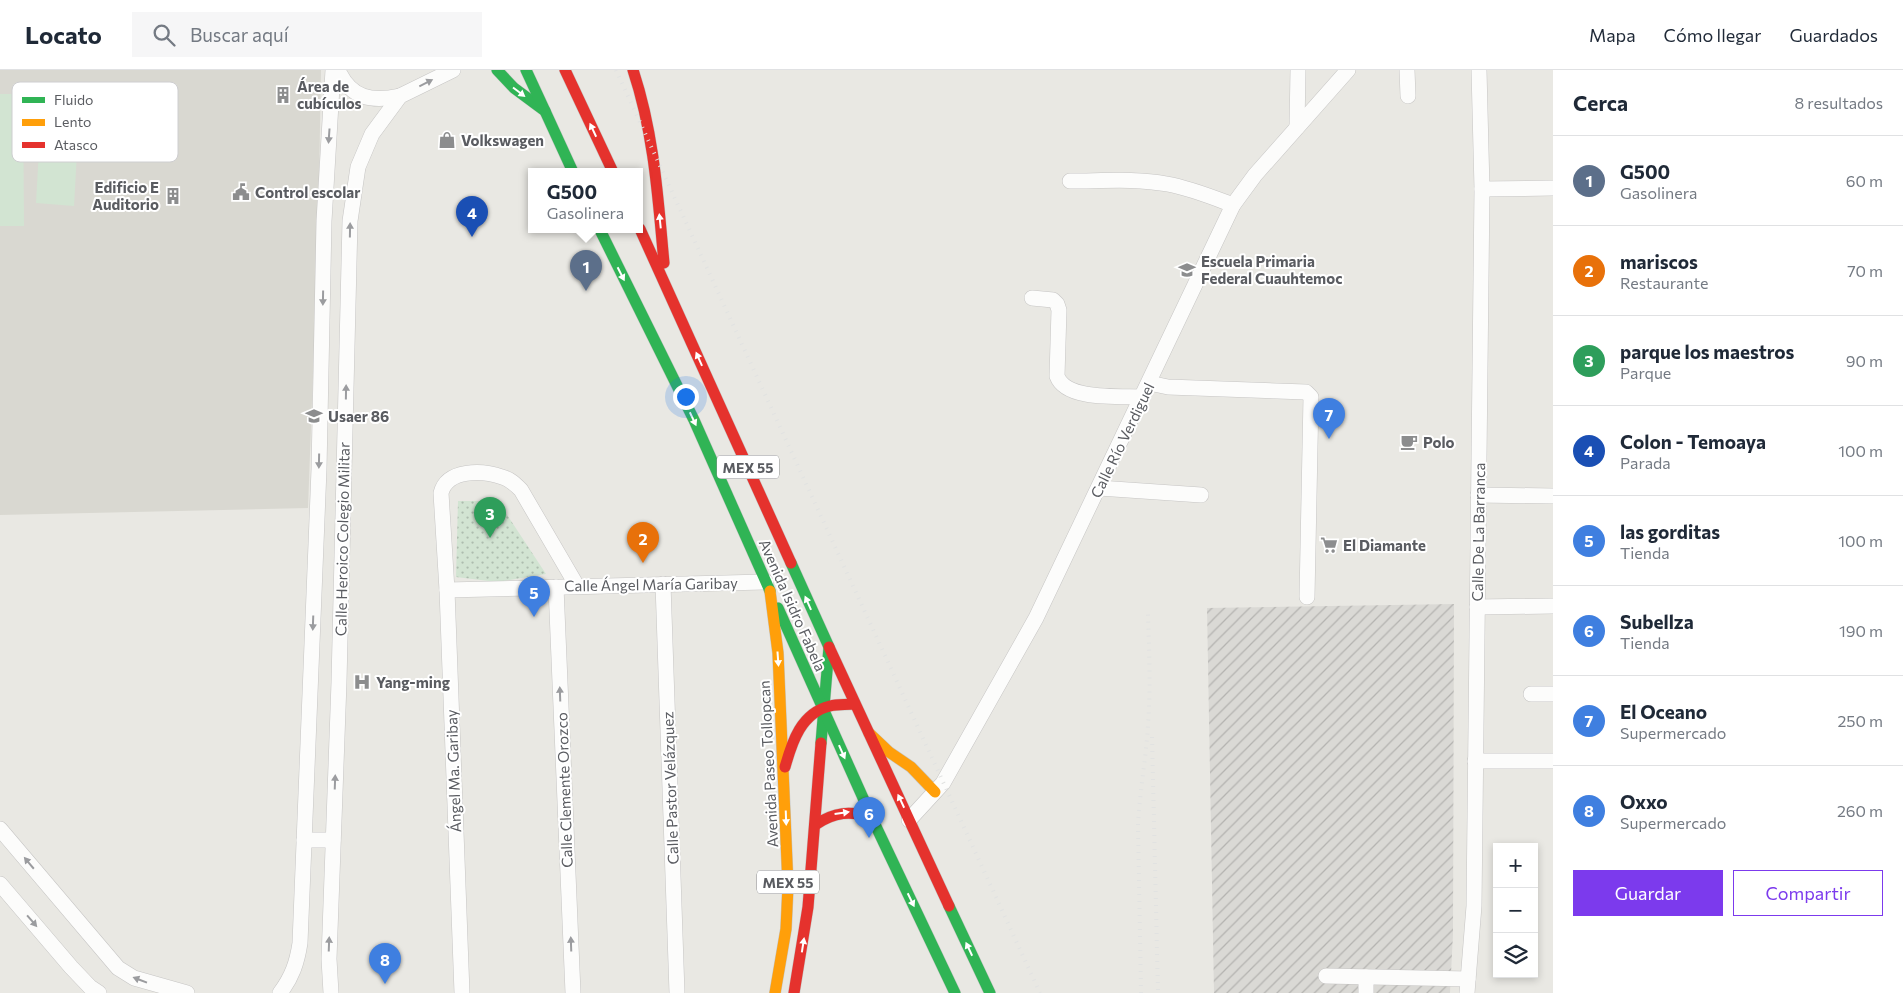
<!DOCTYPE html>
<html lang="es">
<head>
<meta charset="utf-8">
<style>
  :root { --surface:#fff; --page:#f6f6f7; --text:#1f2937; --muted:#747a83; --line:#e0e1e3; --accent:#7c3aed }
  body { margin:0; font-family:Commissioner,sans-serif; background:var(--page); color:var(--text) }
  .controls { position:absolute; right:15px; bottom:15px; display:grid; overflow:hidden; border-radius:0px; box-shadow:0 2px 8px #0003 }
  .controls button { width:45px; height:45px; display:grid; place-items:center; padding:0; border:0; border-bottom:1px solid var(--line); background:var(--surface); color:var(--text); font:25px sans-serif }
  .you { position:absolute; left:685px; top:326px; width:18px; height:18px; margin:-12px; border:4px solid #fff; border-radius:50%; background:#1a73e8; box-shadow:0 0 0 8px #1a73e833 }
  .badge { display:grid; place-items:center; width:32px; height:32px; border-radius:50%; background:var(--accent); color:#fff; font-size:16px; font-weight:700 }
  .pin { position:absolute; translate:-50% -41px; filter:drop-shadow(0 1px 2px #0008) }
  .pin::after { content:''; position:absolute; top:26px; width:18px; height:15px; background:inherit; clip-path:polygon(0 0,100% 0,50% 100%) }
  .popup { position:absolute; left:528px; top:98px; width:115px; height:65px; box-sizing:border-box; display:grid; place-content:center; border-radius:0px; background:var(--surface); filter:drop-shadow(0 1px 4px #0005); font-size:16px; white-space:nowrap; color:var(--muted) }
  .popup b { font-size:19px; color:var(--text) }
  .popup::after { content:''; position:absolute; left:50%; top:100%; margin-left:-10px; border:10px solid transparent; border-top-color:var(--surface) }
  .list { margin:0; padding:0; list-style:none }
  h2 { display:flex; justify-content:space-between; align-items:center; height:65px; margin:0; padding:0 20px; font-size:21px }
  h2 small { font-size:16px; font-weight:400; color:var(--muted) }
  .list li { display:grid; grid-template-columns:32px 1fr auto; gap:15px; align-items:center; box-sizing:border-box; height:90px; padding:0 20px; border-top:1px solid var(--line) }
  .list b { display:block; font-size:19px; white-space:nowrap }
  .list p { margin:0; font-size:16px; white-space:nowrap; color:var(--muted) }
  .list em { font-size:16px; font-style:normal; color:var(--muted) }
  .actions { display:flex; gap:10px; padding:15px 20px }
  .actions a { flex:1; padding:11px 0; border:1px solid var(--accent); border-radius:0px; text-align:center; font-size:18px; color:var(--accent) }
  .actions .main { background:var(--accent); color:#fff }
  .icon { flex:none; width:28px; height:28px; fill:none; stroke:currentColor; stroke-width:2; stroke-linecap:round; stroke-linejoin:round }
  .map { position:relative; flex:none; width:1553px; height:923px; overflow:hidden }
  header { display:flex; align-items:center; gap:30px; box-sizing:border-box; height:70px; padding:0 25px; background:var(--surface); border-bottom:1px solid var(--line) }
  header strong { font-size:24px }
  nav { display:flex; gap:28px; margin-inline-start:auto; font-size:18px }
  .search { width:350px; height:45px; background:var(--page); display:flex; align-items:center; gap:12px; box-sizing:border-box; padding:0 18px; border-radius:0px; color:var(--muted); font-size:19px }
  main { display:flex }
  aside { flex:1; background:var(--surface) }
  .map>svg:first-child { display:block }
</style>
</head>
<body>
<header>
<strong>Locato</strong>
<div class="search"><svg class="icon" aria-label="search" viewBox="0 0 24 24"><circle cx="10" cy="10" r="6"/><path d="M15 15l6 6"/></svg>Buscar aquí</div>
<nav><a>Mapa</a><a>Cómo llegar</a><a>Guardados</a></nav>
</header>
<main>
<div class="map">
<svg width="1553" height="923" viewBox="0 0 1553 923">
  <defs>
    <pattern id="industrial-furrows" width="10" height="10" patternUnits="userSpaceOnUse" patternTransform="scale(1.25)"><rect width="10" height="10" fill="#dad9d5"/><path d="M-1 1l2-2M0 10L10 0M9 11l2-2" fill="none" stroke="#b4b3b0"/></pattern>
    <pattern id="park-dots" width="8" height="8" patternUnits="userSpaceOnUse" patternTransform="scale(1.25)"><rect width="8" height="8" fill="#d2e4d2"/><path d="M2 2h.1M6 6h.1" fill="none" stroke="#adbcae" stroke-width="1.8" stroke-linecap="round"/></pattern>
  </defs>
  <rect width="100%" height="100%" fill="#e9e8e3"/>
  <!-- industrial -->
  <polygon fill="url(#industrial-furrows)" points="1454,534 1453,864 1450,923 1214,923 1207,538"/>
  <!-- education -->
  <polygon fill="#d9d8d1" points="0,0 321,0 318,170 308,438 0,445"/>
  <!-- grass -->
  <g fill="#d2e4d2">
    <polygon points="0,24 23,24 24,156 0,156"/>
    <polygon points="40,62 78,64 74,136 36,133"/>
  </g>
  <!-- park -->
  <polygon fill="url(#park-dots)" points="458,431 498,431 546,504 497,512 456,507"/>
  <g fill="none" stroke-linecap="round" stroke-linejoin="round">
    <!-- street casing -->
    <g stroke="#c6c5c4" stroke-width="16">
      <g id="street">
        <path d="M 338,0 C 351,29 372,32 400,26"/>
        <polyline points="1407,0 1408,26"/>
        <polyline points="1297,57 1298,0"/>
        <path d="M 1070,111 C 1102,111 1135,108 1167,114 C 1190,118 1212,127 1233,135"/>
        <polyline points="1482,119 1553,118"/>
        <path d="M 1032,228 L 1053,230 L 1057,234 L 1059,240 L 1057,306 C 1066,331 1120,326 1143,327"/>
        <polyline points="1149,313 1168,317 1306,322 1311,327 1307,527"/>
        <polyline points="1099,418 1201,425"/>
        <polyline points="1478,425 1553,426"/>
        <polyline points="663,514 677,923"/>
        <polyline points="556,517 573,923"/>
        <polyline points="447,520 766,512"/>
        <polyline points="1477,537 1553,536"/>
        <polyline points="1531,624 1553,624"/>
        <polyline points="1475,691 1553,691"/>
        <polyline points="909,750 943,713 1036,548 1233,135 1255,105 1348,0"/>
        <polyline points="0,759 118,898 134,908 187,923"/>
        <polyline points="304,770 333,770"/>
        <polyline points="0,814 71,897 90,917 99,923"/>
        <polyline points="1326,906 1468,909"/>
        <polyline points="1366,907 1366,923"/>
        <path d="M 280,923 C 292,907 297,893 300,873 L 319,399 L 324,151 L 333,0"/>
        <polyline points="331,923 329,889 339,612 350,151 358,97 372,64 400,26 453,0"/>
        <path d="M 462,923 L 447,520 L 441,423 C 447,399 482,400 502,407 C 510,409 515,414 521,420 L 577,516"/>
        <polyline points="1467,923 1474,836 1482,119 1479,0"/>
      </g>
    </g>
    <!-- fast casing -->
    <g stroke="#c5c5c3" stroke-width="12">
      <g id="fast">
        <polyline points="497,0 514,18 545,41 573,102"/>
        <polyline points="526,0 545,41"/>
        <polyline points="600,160 694,350 770,521"/>
        <polyline points="791,493 829,577 821,673"/>
        <polyline points="778,538 872,748 955,923"/>
        <polyline points="949,836 990,923"/>
      </g>
    </g>
    <!-- slow casing -->
    <g stroke="#c5c5c3" stroke-width="12">
      <g id="slow">
        <polyline points="770,521 778,583 788,816 786,859 775,923"/>
        <polyline points="869,663 889,682 911,697 935,722"/>
      </g>
    </g>
    <!-- jam casing -->
    <g stroke="#c5c5c3" stroke-width="12">
      <g id="jam">
        <polyline points="565,0 613,102"/>
        <path d="M 633,0 C 654,63 658,128 664,193"/>
        <polyline points="640,159 791,493"/>
        <polyline points="829,577 949,836"/>
        <path d="M 785,697 C 792,672 801,643 830,636 C 838,634 846,635 854,634"/>
        <path d="M 815,755 C 834,742 851,740 872,748"/>
        <polyline points="794,923 808,837 821,673"/>
      </g>
    </g>
    <!-- street -->
    <use href="#street" stroke="#fcfcfb" stroke-width="15"/>
    <!-- fast -->
    <use href="#fast" stroke="#30b455" stroke-width="11"/>
    <!-- slow -->
    <use href="#slow" stroke="#ff9f0a" stroke-width="11"/>
    <!-- jam -->
    <use href="#jam" stroke="#e5322d" stroke-width="11"/>
    <!-- rail -->
    <g stroke="#e1e2e1" stroke-width="4" stroke-dasharray="1 6" stroke-linecap="butt">
      <polyline points="616,0 1040,923"/>
      <polyline points="1152,667 1158,923"/>
      <path d="M 1141,923 L 1138,754 C 1140,720 1146,688 1148,655 C 1151,617 1149,581 1148,544"/>
    </g>
  </g>
  <!-- one-way arrows -->
  <defs><path id="oneway-solid" d="M-6-.8H1V-3.2L6.5 0L1 3.2V.8H-6Z" transform="scale(1.25)"/></defs>
  <g fill="#9b9c9f">
    <use href="#oneway-solid" transform="translate(426 13) rotate(-27)"/>
    <use href="#oneway-solid" transform="translate(329 66) rotate(94)"/>
    <use href="#oneway-solid" transform="translate(350 160) rotate(-89)"/>
    <use href="#oneway-solid" transform="translate(323 228) rotate(91)"/>
    <use href="#oneway-solid" transform="translate(346 322) rotate(-89)"/>
    <use href="#oneway-solid" transform="translate(319 391) rotate(91)"/>
    <use href="#oneway-solid" transform="translate(313 553) rotate(92)"/>
    <use href="#oneway-solid" transform="translate(560 624) rotate(-92)"/>
    <use href="#oneway-solid" transform="translate(335 712) rotate(-88)"/>
    <use href="#oneway-solid" transform="translate(29 793) rotate(-130)"/>
    <use href="#oneway-solid" transform="translate(32 851) rotate(49)"/>
    <use href="#oneway-solid" transform="translate(329 874) rotate(-88)"/>
    <use href="#oneway-solid" transform="translate(571 874) rotate(-92)"/>
    <use href="#oneway-solid" transform="translate(140 910) rotate(-159)"/>
  </g>
  <g fill="#fff">
    <use href="#oneway-solid" transform="translate(519 22) rotate(37)"/>
    <use href="#oneway-solid" transform="translate(593 60) rotate(-115)"/>
    <use href="#oneway-solid" transform="translate(660 151) rotate(-96)"/>
    <use href="#oneway-solid" transform="translate(621 204) rotate(63)"/>
    <use href="#oneway-solid" transform="translate(699 289) rotate(-114)"/>
    <use href="#oneway-solid" transform="translate(693 349) rotate(65)"/>
    <use href="#oneway-solid" transform="translate(808 533) rotate(-114)"/>
    <use href="#oneway-solid" transform="translate(778 589) rotate(86)"/>
    <use href="#oneway-solid" transform="translate(842 682) rotate(66)"/>
    <use href="#oneway-solid" transform="translate(901 731) rotate(-115)"/>
    <use href="#oneway-solid" transform="translate(842 743) rotate(-8)"/>
    <use href="#oneway-solid" transform="translate(786 748) rotate(88)"/>
    <use href="#oneway-solid" transform="translate(911 830) rotate(64)"/>
    <use href="#oneway-solid" transform="translate(803 875) rotate(-81)"/>
    <use href="#oneway-solid" transform="translate(969 879) rotate(-115)"/>
  </g>
  <!-- icons -->
  <defs>
    <g id="building-bare" transform="scale(1.35)"><path d="M-4-6H4V6H1V3H-1V6H-4ZM-2.5-4.3h1.7v1.8h-1.7ZM.8-4.3h1.7v1.8H.8ZM-2.5-1h1.7V.8h-1.7ZM.8-1h1.7V.8H.8Z" fill="#8c8d8e" stroke="#fff" stroke-width="2.5" paint-order="stroke"/></g>
    <g id="shop-bare" transform="scale(1.35)"><path d="M-5-2.5h2.3a2.7 3.5 0 0 1 5.4 0H5L5.5 6h-11ZM-1.5-2.5h3a1.5 2.3 0 0 0-3 0Z" fill="#8c8d8e" stroke="#fff" stroke-width="2.5" paint-order="stroke"/></g>
    <g id="civic-bare" transform="scale(1.35)"><path d="M-.6-6.5H3V-4.5H.6V-3L4-1V1h2V6H-6V1h2V-1L-.6-3ZM-1.2 2.5V6h2.4V2.5Z" fill="#8c8d8e" stroke="#fff" stroke-width="2.5" paint-order="stroke"/></g>
    <g id="school-bare" transform="scale(1.35)"><path d="M0-5L7-2L0 1L-7-2ZM-4 1L0 2.5L4 1V4Q0 6-4 4Z" fill="#8c8d8e" stroke="#fff" stroke-width="2.5" paint-order="stroke"/></g>
    <g id="cafe-bare" transform="scale(1.35)"><path d="M-5.5-4.5H6V0H3Q3 3.5 0 3.5H-2.5Q-5.5 3.5-5.5 0ZM3-3.2v2h1.7v-2ZM-6 4.5H4V6H-6Z" fill="#8c8d8e" stroke="#fff" stroke-width="2.5" paint-order="stroke"/></g>
    <g id="supermarket-bare" transform="scale(1.35)"><path d="M-6-5.5h2.5l.6 2H6L4.5 2H-2.5L-4.4-4H-6ZM-1.5 3.2a1.3 1.3 0 1 0 .1 0ZM3 3.2a1.3 1.3 0 1 0 .1 0Z" fill="#8c8d8e" stroke="#fff" stroke-width="2.5" paint-order="stroke"/></g>
    <g id="hospital-bare" transform="scale(1.35)"><path d="M-5-5h3v3.5h4V-5h3V5h-3V1.5h-4V5h-3Z" fill="#8c8d8e" stroke="#fff" stroke-width="2.5" paint-order="stroke"/></g>
  </defs>
  <g fill-rule="evenodd">
    <use href="#building-bare" x="283" y="25"/>
    <use href="#shop-bare" x="447" y="70"/>
    <use href="#civic-bare" x="241" y="122"/>
    <use href="#building-bare" x="173" y="126"/>
    <use href="#school-bare" x="1187" y="200"/>
    <use href="#school-bare" x="314" y="346"/>
    <use href="#cafe-bare" x="1409" y="372"/>
    <use href="#supermarket-bare" x="1329" y="475"/>
    <use href="#hospital-bare" x="362" y="612"/>
  </g>
  <g text-anchor="middle" dominant-baseline="central" stroke-width="4" stroke-linejoin="round" paint-order="stroke">
    <!-- shield labels -->
    <g fill="#fff" stroke="#8c8d90" stroke-width="1">
      <rect x="717" y="385.5" width="62" height="23" rx="4"/>
      <rect x="757" y="800.5" width="62" height="23" rx="4"/>
    </g>
    <g font-size="14" font-weight="bold" fill="#5a5c61">
      <text x="748" y="397">MEX 55</text>
      <text x="788" y="812">MEX 55</text>
    </g>
    <!-- poi labels -->
    <g font-size="15" font-weight="bold" fill="#5a5c61" stroke="#fff" text-anchor="start">
      <text x="297" y="16">Área de<tspan x="297" dy="17">cubículos</tspan></text>
      <text x="461" y="70">Volkswagen</text>
      <text x="159" y="117" text-anchor="end">Edificio E<tspan x="159" dy="17">Auditorio</tspan></text>
      <text x="255" y="122">Control escolar</text>
      <text x="1201" y="191">Escuela Primaria<tspan x="1201" dy="17">Federal Cuauhtemoc</tspan></text>
      <text x="328" y="346">Usaer 86</text>
      <text x="1423" y="372">Polo</text>
      <text x="1343" y="475">El Diamante</text>
      <text x="376" y="612">Yang-ming</text>
    </g>
    <!-- street labels -->
    <g font-size="15" fill="#5a5c61" stroke="#fff">
      <text transform="translate(1122 370) rotate(-64)">Calle Río Verdiguel</text>
      <text transform="translate(1478 462) rotate(-89)">Calle De La Barranca</text>
      <text transform="translate(342 469) rotate(-89)">Calle Heroico Colegio Militar</text>
      <text transform="translate(651 514) rotate(-1)">Calle Ángel María Garibay</text>
      <text transform="translate(793 535) rotate(66)">Avenida Isidro Fabela</text>
      <text transform="translate(768 694) rotate(-93)">Avenida Paseo Tollopcan</text>
      <text transform="translate(453 701) rotate(-92)">Ángel Ma. Garibay</text>
      <text transform="translate(670 718) rotate(-92)">Calle Pastor Velázquez</text>
      <text transform="translate(564 720) rotate(-92)">Calle Clemente Orozco</text>
    </g>
  </g>
  <!-- legend -->
  <rect x="12" y="12" width="166" height="80" rx="8" fill="#fff" stroke="#ceced0" stroke-width="1"/>
  <rect x="22" y="27" width="23" height="6" fill="#30b455"/>
  <rect x="22" y="49" width="23" height="7" fill="#ff9f0a"/>
  <rect x="22" y="72" width="23" height="6" fill="#e5322d"/>
  <g font-size="14" fill="#5a5c61">
    <text x="54" y="35">Fluido</text>
    <text x="54" y="57">Lento</text>
    <text x="54" y="80">Atasco</text>
  </g>
</svg>
<div class="controls">
<button>+</button>
<button>−</button>
<button><svg class="icon" aria-label="layers" viewBox="0 0 24 24"><path d="M12 4l9 5-9 5-9-5zM3 14l9 5 9-5"/></svg></button>
</div>
<div class="you"></div>
<div class="pin badge" style="left:586px;top:221px;background:#5c6f8a">1</div>
<div class="popup"><b>G500</b>Gasolinera</div>
<div class="pin badge" style="left:643px;top:493px;background:#e8710a">2</div>
<div class="pin badge" style="left:490px;top:468px;background:#2e9e5b">3</div>
<div class="pin badge" style="left:472px;top:167px;background:#1a4fb4">4</div>
<div class="pin badge" style="left:534px;top:547px;background:#3f7fe0">5</div>
<div class="pin badge" style="left:869px;top:768px;background:#3f7fe0">6</div>
<div class="pin badge" style="left:1329px;top:369px;background:#3f7fe0">7</div>
<div class="pin badge" style="left:385px;top:914px;background:#3f7fe0">8</div>
</div>
<aside>
<h2>Cerca<small>8 resultados</small></h2>
<ul class="list">
<li><span class="badge" style="background:#5c6f8a">1</span><div><b>G500</b><p>Gasolinera</p></div><em>60 m</em></li>
<li><span class="badge" style="background:#e8710a">2</span><div><b>mariscos</b><p>Restaurante</p></div><em>70 m</em></li>
<li><span class="badge" style="background:#2e9e5b">3</span><div><b>parque los maestros</b><p>Parque</p></div><em>90 m</em></li>
<li><span class="badge" style="background:#1a4fb4">4</span><div><b>Colon - Temoaya</b><p>Parada</p></div><em>100 m</em></li>
<li><span class="badge" style="background:#3f7fe0">5</span><div><b>las gorditas</b><p>Tienda</p></div><em>100 m</em></li>
<li><span class="badge" style="background:#3f7fe0">6</span><div><b>Subellza</b><p>Tienda</p></div><em>190 m</em></li>
<li><span class="badge" style="background:#3f7fe0">7</span><div><b>El Oceano</b><p>Supermercado</p></div><em>250 m</em></li>
<li><span class="badge" style="background:#3f7fe0">8</span><div><b>Oxxo</b><p>Supermercado</p></div><em>260 m</em></li>
</ul>
<div class="actions"><a class="main">Guardar</a><a>Compartir</a></div>
</aside>
</main>
</body>
</html>
